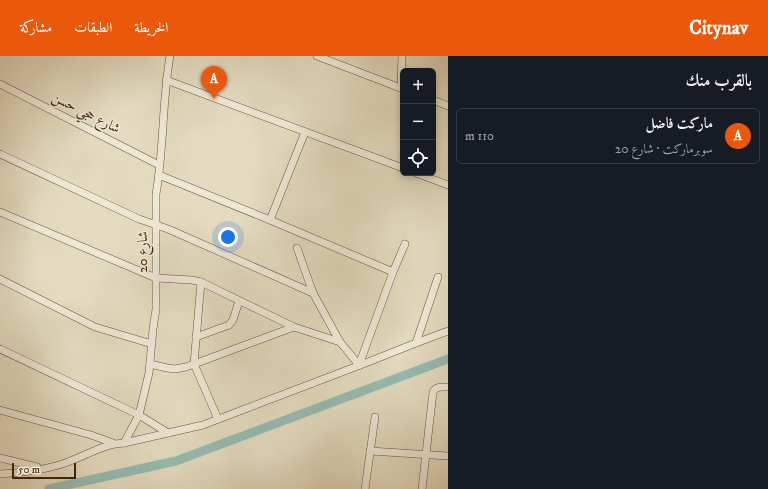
<!DOCTYPE html>
<html lang="ar">
<head>
<meta charset="utf-8">
<style>
  :root { --surface:#171b24; --page:#20242c; --text:#f1f3f6; --muted:#9ea1a6; --line:#363941; --accent:#ea580c }
  body { margin:0; font-family:"IM FELL DW Pica",Amiri,serif; background:var(--page); color:var(--text); direction:rtl }
  .controls { position:absolute; right:12px; top:12px; display:grid; overflow:hidden; border-radius:6px; box-shadow:0 2px 6px #0003 }
  .controls button { width:36px; height:36px; display:grid; place-items:center; padding:0; border:0; border-bottom:1px solid var(--line); background:var(--surface); color:var(--text); font:20px sans-serif }
  .scale { position:absolute; left:12px; bottom:10px; width:64px; box-sizing:border-box; padding-left:4px; border:2px solid #412608; border-top:0; font-size:11px; line-height:14px; white-space:nowrap; color:#412608; -webkit-text-stroke:3px #ede7d5; paint-order:stroke }
  .you { position:absolute; left:228px; top:181px; width:14px; height:14px; margin:-10px; border:3px solid #fff; border-radius:50%; background:#1a73e8; box-shadow:0 0 0 6px #1a73e833 }
  .badge { display:grid; place-items:center; width:26px; height:26px; border-radius:50%; background:var(--accent); color:#fff; font-size:13px; font-weight:700 }
  .pin { position:absolute; translate:-50% -33px; filter:drop-shadow(0 1px 2px #0008) }
  .pin::after { content:''; position:absolute; top:21px; width:14px; height:12px; background:inherit; clip-path:polygon(0 0,100% 0,50% 100%) }
  .list { margin:0; padding:0; list-style:none }
  h2 { display:flex; justify-content:space-between; align-items:center; height:52px; margin:0; padding:0 16px; font-size:17px }
  h2 small { font-size:13px; font-weight:400; color:var(--muted) }
  .list li { display:grid; grid-template-columns:26px 1fr auto; gap:12px; align-items:center; box-sizing:border-box; height:56px; margin:0 8px 8px; padding:0 8px; border:1px solid var(--line); border-radius:6px }
  .list b { display:block; font-size:15px; white-space:nowrap }
  .list p { margin:0; font-size:13px; white-space:nowrap; color:var(--muted) }
  .list em { font-size:13px; font-style:normal; color:var(--muted) }
  .icon { flex:none; width:22px; height:22px; fill:none; stroke:currentColor; stroke-width:2; stroke-linecap:round; stroke-linejoin:round }
  .map { position:relative; flex:none; width:448px; height:433px; overflow:hidden; direction:ltr }
  header { display:flex; align-items:center; gap:24px; box-sizing:border-box; height:56px; padding:0 20px; background:var(--accent); color:#fff }
  header strong { font-size:19px }
  nav { display:flex; gap:22px; margin-inline-start:auto; font-size:14px }
  main { display:flex }
  aside { flex:1; background:var(--surface) }
  .map>svg:first-child { display:block }
</style>
</head>
<body>
<header>
<strong>Citynav</strong>
<nav><a>الخريطة</a><a>الطبقات</a><a>مشاركة</a></nav>
</header>
<main>
<aside>
<h2>بالقرب منك<small></small></h2>
<ul class="list">
<li><span class="badge">A</span><div><b>ماركت فاضل</b><p>سوبرماركت · شارع 20</p></div><em>110 m</em></li>
</ul>
</aside>
<div class="map">
<svg width="448" height="433" viewBox="0 0 448 433">
  <rect width="100%" height="100%" fill="#e3dabf"/>
  <filter id="stains"><feTurbulence type="fractalNoise" baseFrequency=".005" numOctaves="4"/><feColorMatrix values="0 0 0 0 .2 0 0 0 0 .09 0 0 0 0 .02 0 0 0 .5 -.17"/></filter>
  <radialGradient id="worn" r=".72"><stop offset=".6" stop-color="#630" stop-opacity="0"/><stop offset="1" stop-color="#630" stop-opacity=".3"/></radialGradient>
  <g fill="none" stroke-linecap="round" stroke-linejoin="round">
    <!-- canal -->
    <polyline stroke="#95bbb1" stroke-width="9" points="49,433 176,405 448,303"/>
    <!-- street casing -->
    <g stroke="#6a5336" stroke-width="8">
      <g id="street">
        <polyline points="317,0 403,33"/>
        <polyline points="166,24 403,112"/>
        <polyline points="0,28 159,109"/>
        <polyline points="401,32 402,0"/>
        <polyline points="433,44 448,50"/>
        <polyline points="0,98 139,163 168,173 313,237"/>
        <polyline points="416,117 448,129"/>
        <polyline points="159,119 270,164 393,216"/>
        <polyline points="0,156 156,222 192,224 201,226 294,271 340,286"/>
        <polyline points="270,164 305,76"/>
        <polyline points="297,192 313,237 340,286 359,309 393,216 405,188"/>
        <polyline points="0,223 95,271 152,288"/>
        <polyline points="201,226 194,308 218,363"/>
        <polyline points="196,281 229,269 233,264 239,245"/>
        <polyline points="416,287 438,221"/>
        <polyline points="0,293 139,359 168,377"/>
        <polyline points="150,308 167,312 175,313 186,311 294,271"/>
        <polyline points="0,354 91,379 113,387"/>
        <path d="M 124,387 L 139,359 L 149,317 L 153,273 L 156,253 L 156,138 C 164,93 162,46 170,0"/>
        <polyline points="370,395 448,400"/>
        <polyline points="0,402 37,411"/>
        <path d="M 0,418 C 18,417 42,414 59,409 C 81,403 101,388 124,387 L 203,369 L 363,308 L 416,287 L 448,275"/>
        <polyline points="365,433 375,361"/>
        <path d="M 422,433 L 433,336 C 436,330 441,331 448,331"/>
      </g>
    </g>
    <!-- street -->
    <use href="#street" stroke="#ede7d5" stroke-width="7"/>
  </g>
  <g text-anchor="middle" dominant-baseline="central" stroke-width="3" stroke-linejoin="round" paint-order="stroke">
    <!-- street labels -->
    <g font-size="14" fill="#412608" stroke="#ede7d5">
      <text transform="translate(86 57) rotate(27)">شارع حجي حسن</text>
      <text transform="translate(143 196) rotate(-90)">شارع 20</text>
    </g>
  </g>
  <rect width="100%" height="100%" filter="url(#stains)"/>
  <rect width="100%" height="100%" fill="url(#worn)"/>
</svg>
<div class="controls">
<button>+</button>
<button>−</button>
<button><svg class="icon" aria-label="locate" viewBox="0 0 24 24"><circle cx="12" cy="12" r="6"/><path d="M12 2v4M12 18v4M2 12h4M18 12h4"/></svg></button>
</div>
<div class="scale">50 m</div>
<div class="you"></div>
<div class="pin badge" style="left:214px;top:43px">A</div>
</div>
</main>
</body>
</html>
